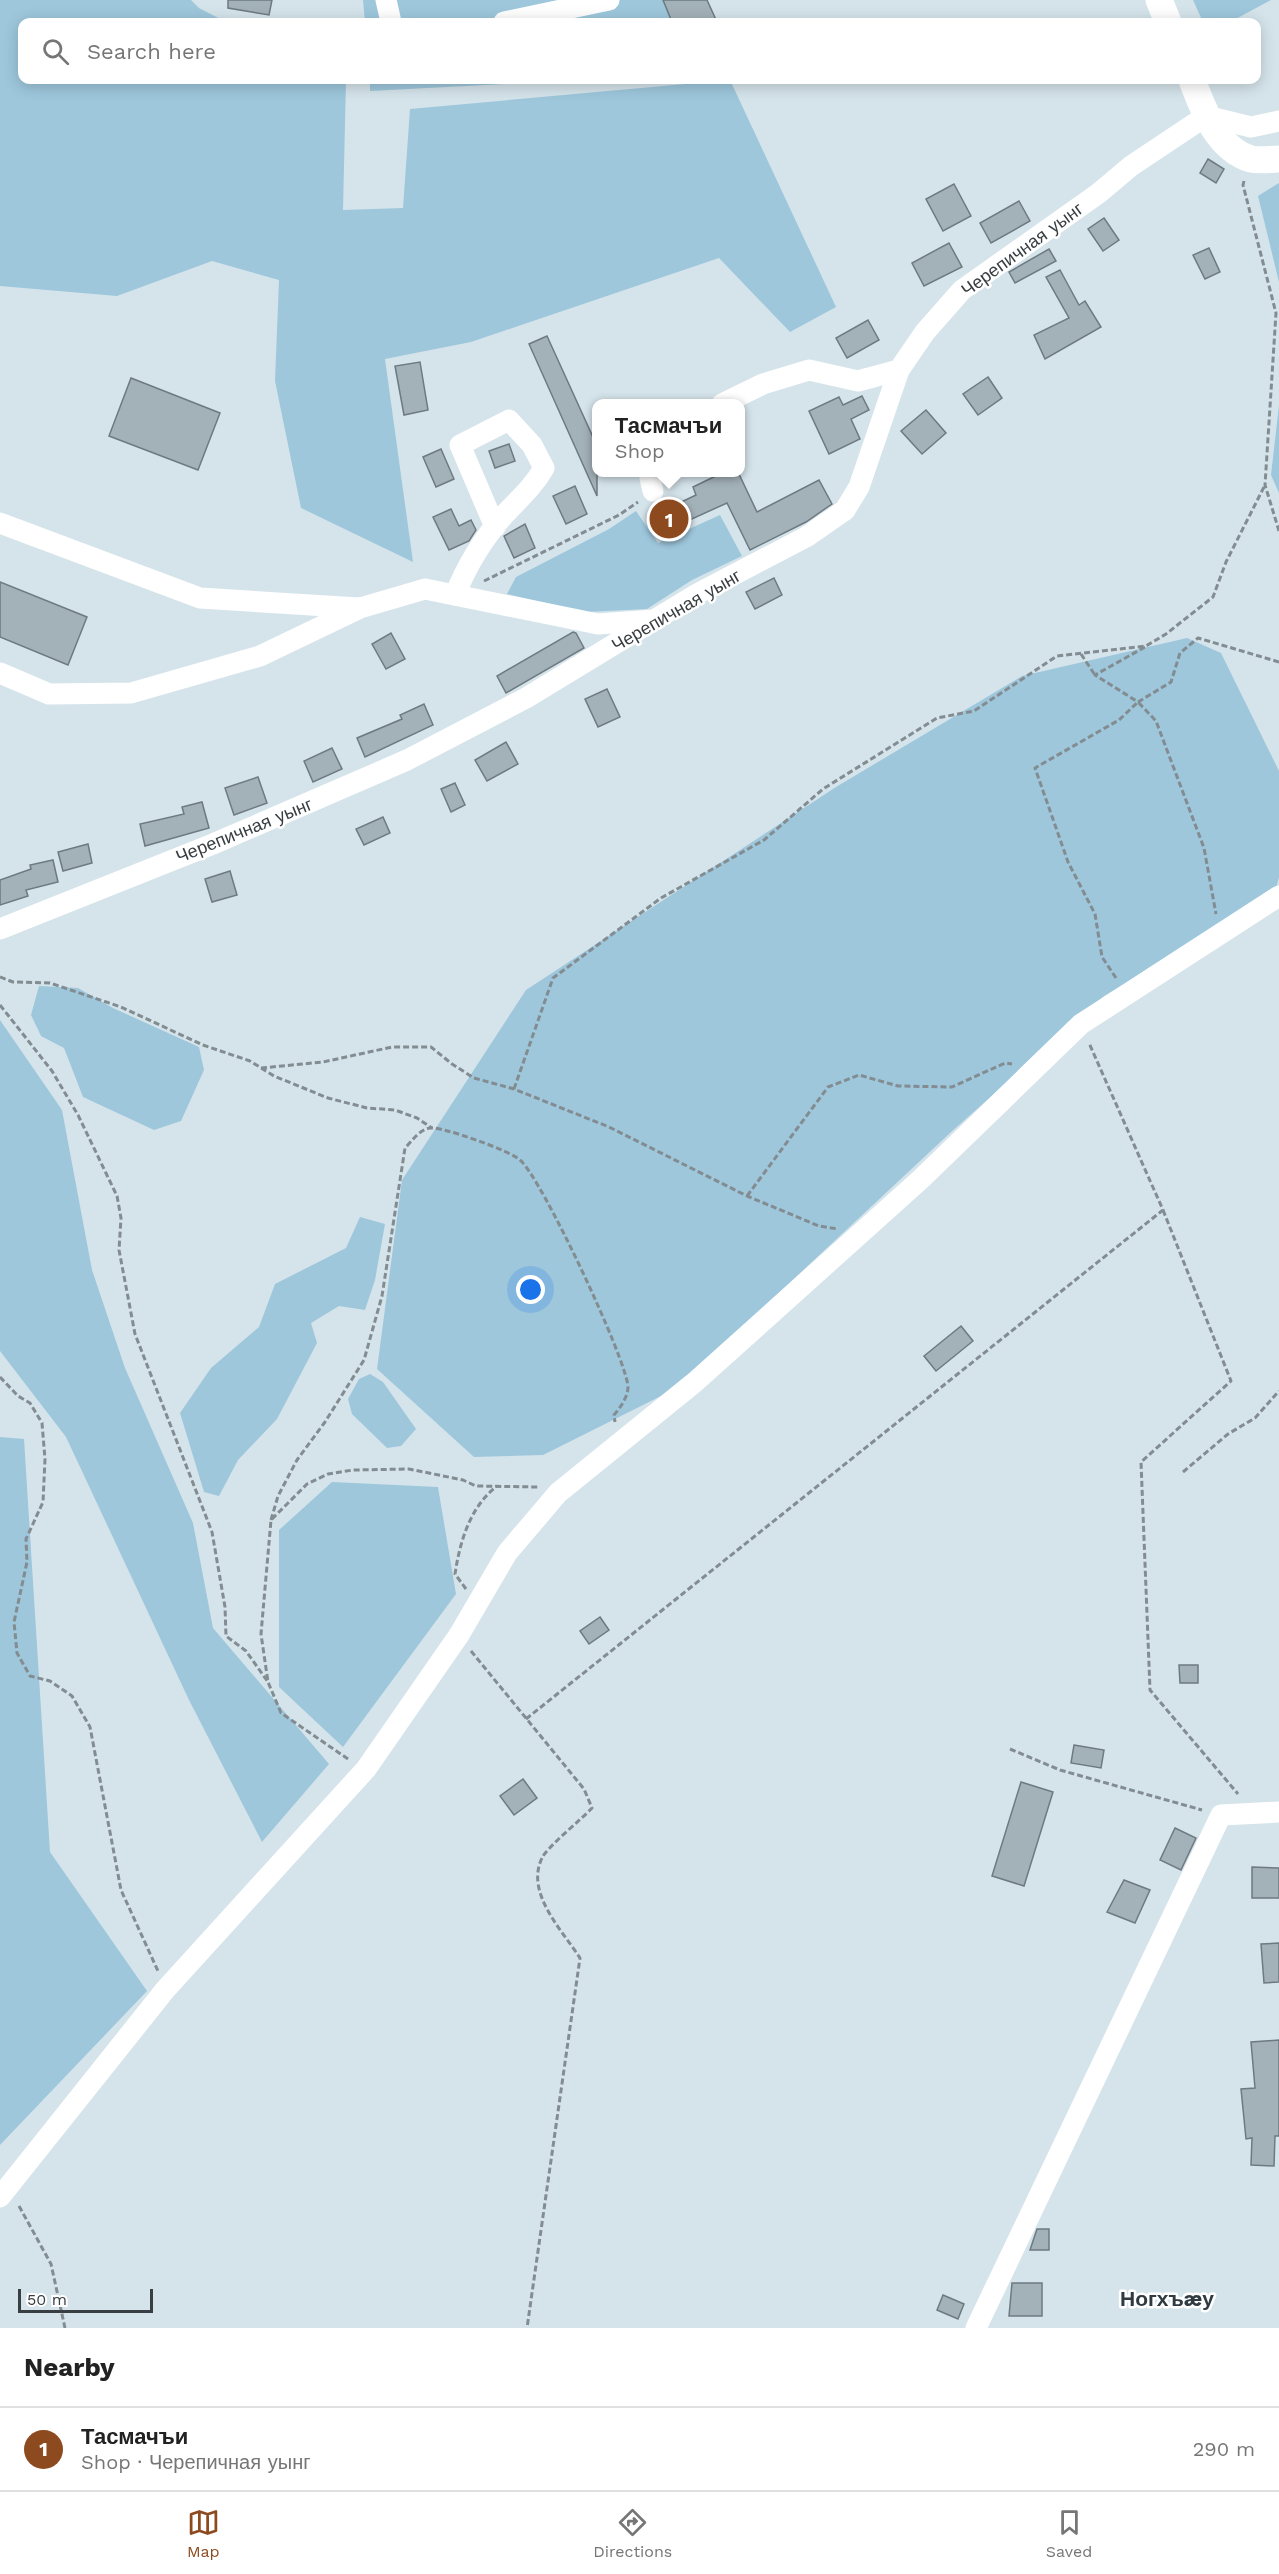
<!DOCTYPE html>
<html lang="en">
<head>
<meta charset="utf-8">
<style>
  :root { --surface:#fff; --page:#f6f6f6; --text:#222; --muted:#767676; --line:#e0e0e0; --accent:#8e4a1f }
  body { margin:0; font-family:"Work Sans",sans-serif; background:var(--page); color:var(--text) }
  .scale { position:absolute; left:18px; bottom:15px; width:135px; box-sizing:border-box; padding-left:6px; border:3px solid #383e41; border-top:0; font-size:16px; line-height:21px; white-space:nowrap; color:#383e41; -webkit-text-stroke:4px #fff; paint-order:stroke }
  .you { position:absolute; left:531px; top:1290px; width:21px; height:21px; margin:-15px; border:4px solid #fff; border-radius:50%; background:#1a73e8; box-shadow:0 0 0 9px #1a73e833 }
  .badge { display:grid; place-items:center; width:39px; height:39px; border-radius:50%; background:var(--accent); color:#fff; font-size:20px; font-weight:700 }
  .pin { position:absolute; translate:-50% -50%; border:3px solid #fff; box-shadow:0 2px 6px #0006 }
  .popup { position:absolute; left:592px; top:399px; width:153px; height:78px; box-sizing:border-box; display:grid; place-content:center; border-radius:12px; background:var(--surface); filter:drop-shadow(0 2px 4px #0005); font-size:20px; white-space:nowrap; color:var(--muted) }
  .popup b { font-size:22px; color:var(--text) }
  .popup::after { content:''; position:absolute; left:50%; top:100%; margin-left:-12px; border:12px solid transparent; border-top-color:var(--surface) }
  .list { margin:0; padding:0; list-style:none }
  h2 { display:flex; justify-content:space-between; align-items:center; height:78px; margin:0; padding:0 24px; font-size:26px }
  h2 small { font-size:20px; font-weight:400; color:var(--muted) }
  .list li { display:grid; grid-template-columns:39px 1fr auto; gap:18px; align-items:center; box-sizing:border-box; height:84px; padding:0 24px; border-top:2px solid var(--line) }
  .list b { display:block; font-size:22px; white-space:nowrap }
  .list p { margin:0; font-size:20px; white-space:nowrap; color:var(--muted) }
  .list em { font-size:20px; font-style:normal; color:var(--muted) }
  .icon { flex:none; width:33px; height:33px; fill:none; stroke:currentColor; stroke-width:2; stroke-linecap:round; stroke-linejoin:round }
  .map { position:relative; flex:none; width:1279px; height:2328px; overflow:hidden }
  .search { position:absolute; background:var(--surface); box-shadow:0 3px 15px #0003; left:18px; right:18px; top:18px; height:66px; display:flex; align-items:center; gap:15px; box-sizing:border-box; padding:0 21px; border-radius:12px; color:var(--muted); font-size:22px }
  .sheet { height:162px; background:var(--surface) }
  nav { display:flex; justify-content:space-around; align-items:center; box-sizing:border-box; height:84px; border-top:2px solid var(--line); background:var(--surface); font-size:16px; color:var(--muted) }
  nav a { display:grid; justify-items:center; gap:3px }
  nav .on { color:var(--accent) }
  .map>svg:first-child { display:block }
</style>
</head>
<body>
<div class="map">
<svg width="1279" height="2328" viewBox="0 0 1279 2328">
  <rect width="100%" height="100%" fill="#d5e4eb"/>
  <!-- green -->
  <g fill="#9ec7dc">
    <polygon points="0,0 191,0 199,8 226,22 22,22 22,80 346,80 343,210 403,208 410,109 730,80 836,307 790,332 719,258 471,342 385,359 413,562 301,508 275,381 279,280 212,261 117,296 0,286"/>
    <polygon points="363,0 676,0 684,22 365,22"/>
    <polygon points="1193,0 1271,0 1230,22 1203,22"/>
    <polygon points="370,80 580,80 370,91"/>
    <polygon points="1279,183 1279,282 1258,196"/>
    <polygon points="1279,405 1279,493 1271,475"/>
    <polygon points="636,511 658,543 720,515 742,556 692,580 647,609 586,612 507,594 516,577 609,529"/>
    <polygon points="1187,638 1221,653 1279,771 1279,877 1275,892 1221,928 1104,996 950,1133 677,1388 543,1455 474,1457 377,1369 402,1180 526,990 836,787 1022,676"/>
    <polygon points="39,986 78,988 113,1008 199,1047 204,1070 181,1121 154,1130 83,1097 64,1048 41,1036 31,1015"/>
    <polygon points="0,1020 62,1110 92,1270 125,1368 193,1523 213,1628 329,1764 262,1842 189,1700 66,1437 0,1351"/>
    <polygon points="360,1217 385,1224 375,1280 365,1310 339,1306 311,1323 317,1343 277,1419 238,1460 219,1496 204,1492 180,1413 211,1368 259,1327 275,1284 346,1248"/>
    <polygon points="370,1374 383,1382 416,1429 401,1446 387,1448 352,1414 348,1399 359,1379"/>
    <polygon points="0,1437 24,1439 50,1852 147,1991 0,2145"/>
    <polygon points="332,1482 438,1487 456,1594 343,1747 279,1687 279,1530"/>
  </g>
  <!-- building -->
  <g fill="#a3b1b8" stroke="#6d7a81" stroke-width="1.5">
    <polygon points="228,0 272,0 269,15 228,8"/>
    <polygon points="663,0 707,0 717,22 672,22"/>
    <polygon points="1208,159 1224,169 1216,183 1200,173"/>
    <polygon points="954,184 971,216 943,231 926,199"/>
    <polygon points="1019,201 1030,221 991,243 980,223"/>
    <polygon points="1104,218 1119,240 1103,251 1088,229"/>
    <polygon points="949,243 962,267 924,286 912,263"/>
    <polygon points="1209,248 1220,272 1205,279 1193,255"/>
    <polygon points="1049,249 1056,261 1015,283 1009,272"/>
    <polygon points="1060,270 1079,305 1085,301 1101,327 1045,359 1034,335 1069,318 1046,277"/>
    <polygon points="868,320 879,340 847,358 836,338"/>
    <polygon points="547,336 597,446 597,496 529,344"/>
    <polygon points="420,362 428,410 404,415 395,366"/>
    <polygon points="988,377 1002,398 978,415 963,394"/>
    <polygon points="131,378 220,413 198,470 109,436"/>
    <polygon points="862,396 869,410 851,419 860,439 829,454 809,411 839,397 843,405"/>
    <polygon points="926,410 946,433 922,454 901,431"/>
    <polygon points="509,444 515,461 495,468 489,451"/>
    <polygon points="441,449 454,479 436,487 423,457"/>
    <polygon points="724,472 738,472 757,512 819,480 832,504 806,522 750,550 727,503 685,522 687,526 661,539 650,517 696,495 693,487"/>
    <polygon points="575,486 587,514 566,524 553,496"/>
    <polygon points="451,509 459,526 471,520 476,530 469,541 449,550 433,517"/>
    <polygon points="525,524 535,548 514,558 504,536"/>
    <polygon points="774,578 782,595 755,609 746,592"/>
    <polygon points="0,582 87,617 68,665 0,637"/>
    <polygon points="573,632 576,633 584,648 506,693 497,676"/>
    <polygon points="391,633 405,659 386,669 372,644"/>
    <polygon points="607,689 620,717 598,727 585,699"/>
    <polygon points="424,704 433,725 365,757 357,738 402,719 400,715"/>
    <polygon points="506,742 518,764 487,781 475,760"/>
    <polygon points="332,748 342,769 313,782 304,761"/>
    <polygon points="258,777 267,803 234,815 225,788"/>
    <polygon points="455,783 465,805 451,812 441,789"/>
    <polygon points="202,802 209,828 145,846 140,824 184,814 182,807"/>
    <polygon points="383,817 390,833 364,845 356,829"/>
    <polygon points="88,844 92,863 63,871 58,852"/>
    <polygon points="53,860 58,882 26,890 28,896 0,905 0,880 31,869 30,865"/>
    <polygon points="230,871 237,895 212,902 205,879"/>
    <polygon points="961,1326 973,1341 936,1371 924,1356"/>
    <polygon points="600,1617 609,1630 589,1644 580,1631"/>
    <polygon points="1179,1665 1198,1665 1198,1683 1180,1683"/>
    <polygon points="1074,1745 1104,1750 1101,1768 1071,1763"/>
    <polygon points="523,1779 537,1798 514,1815 500,1796"/>
    <polygon points="1021,1782 1053,1792 1024,1886 992,1876"/>
    <polygon points="1175,1828 1196,1838 1181,1870 1160,1860"/>
    <polygon points="1252,1867 1279,1868 1279,1898 1252,1898"/>
    <polygon points="1124,1880 1150,1890 1135,1923 1107,1912"/>
    <polygon points="1279,1943 1279,1982 1264,1983 1261,1944"/>
    <polygon points="1279,2040 1279,2136 1275,2136 1274,2166 1251,2165 1252,2138 1246,2139 1241,2089 1255,2088 1251,2042"/>
    <polygon points="1037,2229 1049,2229 1049,2250 1030,2250"/>
    <polygon points="1012,2283 1042,2283 1042,2316 1009,2316"/>
    <polygon points="943,2295 964,2304 958,2319 937,2310"/>
  </g>
  <g fill="none" stroke-linecap="round" stroke-linejoin="round">
    <!-- path -->
    <g stroke="#828c91" stroke-width="3" stroke-dasharray="6 3" stroke-linecap="butt">
      <polyline points="1244,181 1243,185 1276,313 1265,485 1279,531"/>
      <polyline points="484,581 619,515 638,502"/>
      <polyline points="1145,647 1095,675 1138,702 1171,682 1180,653 1198,638 1279,662"/>
      <polyline points="1081,654 1095,675"/>
      <polyline points="0,977 13,982 50,983 121,1007 203,1045 250,1061 274,1076 328,1098 367,1108 395,1110 417,1118 432,1128"/>
      <polyline points="1116,978 1102,957 1095,914 1068,862 1035,768 1119,720 1138,702 1156,721 1204,848 1216,914"/>
      <polyline points="0,1005 52,1071 78,1115 117,1196 121,1218 119,1250 135,1334 212,1532 225,1607 226,1636 246,1651 268,1682"/>
      <polyline points="261,1068 323,1062 392,1047 431,1047 452,1064 474,1078 514,1089 609,1127 747,1196 819,1226 838,1229"/>
      <polyline points="514,1089 553,978 661,898 764,840 823,789 937,718 974,711 1057,656 1146,646 1166,634 1213,597 1226,562 1265,485"/>
      <polyline points="747,1196 828,1087 859,1075 898,1086 952,1087 1005,1063 1012,1064"/>
      <polyline points="1163,1210 1231,1381 1141,1462 1150,1690 1238,1794"/>
      <polyline points="0,1377 18,1396 30,1403 42,1423 45,1459 43,1502 26,1539 27,1562 14,1622 17,1653 30,1676 50,1681 72,1696 90,1727 121,1890 158,1971"/>
      <polyline points="1183,1472 1228,1434 1255,1418 1279,1391"/>
      <path d="M 271,1520 L 278,1496 L 297,1460 L 325,1422 L 364,1360 L 382,1296 L 405,1148 C 413,1140 419,1130 430,1128 C 441,1126 511,1151 520,1160 C 541,1177 627,1360 628,1387 C 628,1397 620,1408 614,1415 L 615,1422"/>
      <path d="M 466,1589 L 455,1574 C 460,1541 470,1507 497,1486"/>
      <path d="M 471,1651 L 584,1789 L 592,1808 C 582,1819 547,1847 542,1858 C 525,1893 562,1930 580,1958 L 527,2328"/>
      <polyline points="526,1719 1163,1210 1089,1043"/>
      <polyline points="1010,1749 1060,1770 1202,1810"/>
      <polyline points="348,1759 281,1713 268,1682 261,1634 271,1520 307,1484 328,1474 353,1470 409,1469 463,1480 476,1486 538,1487"/>
      <polyline points="19,2206 51,2264 65,2328"/>
    </g>
    <!-- minor -->
    <g stroke="#fff" stroke-width="21">
      <polyline points="386,0 391,22"/>
      <polyline points="504,22 609,0"/>
      <polyline points="722,404 763,384 809,370 858,381 899,370"/>
      <polyline points="652,472 650,478 653,491"/>
      <polyline points="0,523 200,598 359,608"/>
      <path d="M 455,595 C 467,565 483,539 504,515 C 519,499 533,487 544,468 L 532,445 L 509,420 L 460,445 L 495,527"/>
      <polyline points="0,673 49,694 131,693 260,656 360,608 425,589 598,624 654,620"/>
      <polyline points="0,929 213,844 407,760 526,698 697,594 806,537 845,510 859,487 899,370 925,332 962,290 1099,193 1131,166 1206,116 1251,127 1279,121"/>
      <polyline points="0,2197 165,1990 366,1769 459,1635 507,1553 558,1493 695,1382 921,1179 1081,1024 1279,896"/>
      <polyline points="976,2328 1221,1815 1279,1812"/>
    </g>
    <!-- major -->
    <g stroke="#fff" stroke-width="27">
      <polyline points="1159,0 1168,22"/>
      <path d="M 1192,80 C 1203,109 1217,149 1251,159 C 1259,161 1271,159 1279,159"/>
    </g>
  </g>
  <g text-anchor="middle" dominant-baseline="central" stroke-width="5" stroke-linejoin="round" paint-order="stroke">
    <!-- street labels -->
    <g font-size="18" fill="#383e41" stroke="#fff">
      <text transform="translate(1022 249) rotate(-36)">Черепичная уынг</text>
      <text transform="translate(676 610) rotate(-30)">Черепичная уынг</text>
      <text transform="translate(244 830) rotate(-22)">Черепичная уынг</text>
    </g>
    <!-- quarter labels -->
    <g font-size="21" font-weight="bold" fill="#303b41" stroke="#fff">
      <text x="1167" y="2298">Ногхъæу</text>
    </g>
  </g>
</svg>
<div class="scale">50 m</div>
<div class="you"></div>
<div class="pin badge" style="left:669px;top:519px">1</div>
<div class="popup"><b>Тасмачъи</b>Shop</div>
<div class="search"><svg class="icon" aria-label="search" viewBox="0 0 24 24"><circle cx="10" cy="10" r="6"/><path d="M15 15l6 6"/></svg>Search here</div>
</div>
<section class="sheet">
<h2>Nearby<small></small></h2>
<ul class="list">
<li><span class="badge">1</span><div><b>Тасмачъи</b><p>Shop · Черепичная уынг</p></div><em>290 m</em></li>
</ul>
</section>
<nav>
<a class="on"><svg class="icon" aria-label="map" viewBox="0 0 24 24"><path d="M3 6l6-2 6 2 6-2v14l-6 2-6-2-6 2zM9 4v14M15 6v14"/></svg>Map</a>
<a><svg class="icon" aria-label="directions" viewBox="0 0 24 24"><path d="M12 3l9 9-9 9-9-9zM9 14v-3h6M13 9l2 2-2 2"/></svg>Directions</a>
<a><svg class="icon" aria-label="saved" viewBox="0 0 24 24"><path d="M7 4h10v16l-5-4-5 4z"/></svg>Saved</a>
</nav>
</body>
</html>
